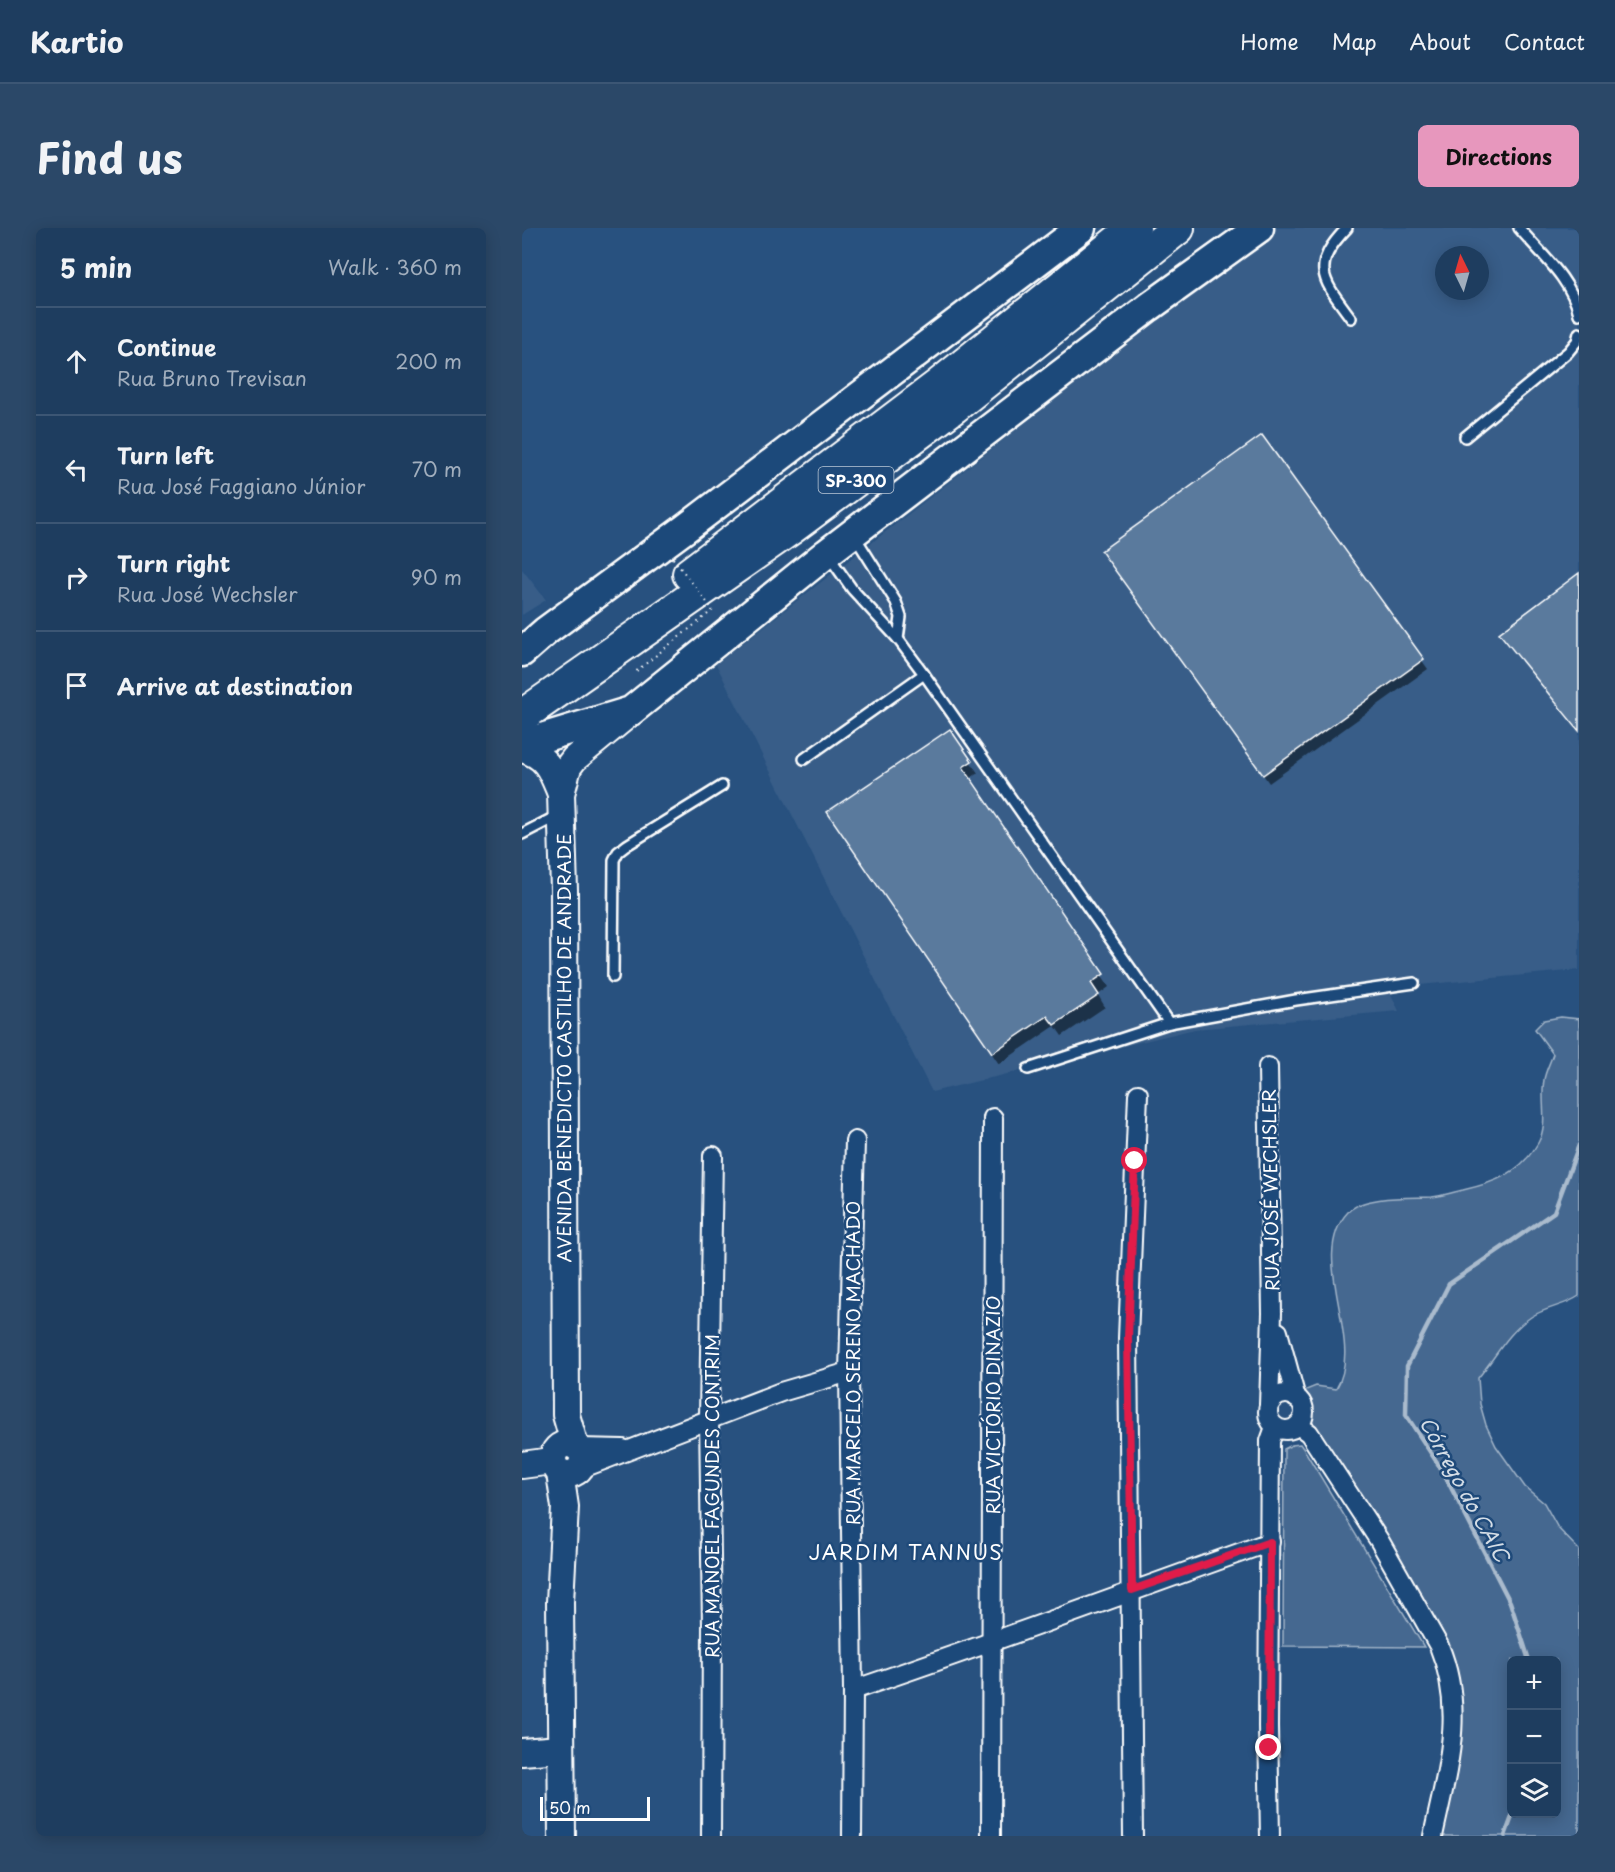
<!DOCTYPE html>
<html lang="en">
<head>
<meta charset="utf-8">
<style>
  :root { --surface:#1e3d5f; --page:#2b4868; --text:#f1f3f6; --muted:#a1aebd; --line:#3c5674; --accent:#e797bd }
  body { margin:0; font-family:"Playpen Sans",sans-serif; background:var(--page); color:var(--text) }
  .controls { position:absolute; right:18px; bottom:18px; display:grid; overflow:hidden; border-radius:9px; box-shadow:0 3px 15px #0003 }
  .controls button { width:54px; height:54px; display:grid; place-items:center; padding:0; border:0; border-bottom:2px solid var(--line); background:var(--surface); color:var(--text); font:30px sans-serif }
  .compass { position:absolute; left:913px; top:18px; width:54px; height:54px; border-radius:50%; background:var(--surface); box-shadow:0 3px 15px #0003; rotate:355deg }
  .scale { position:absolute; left:18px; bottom:15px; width:110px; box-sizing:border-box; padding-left:6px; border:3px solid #fff; border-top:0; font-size:16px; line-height:21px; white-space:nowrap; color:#fff; -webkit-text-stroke:4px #1f4a7a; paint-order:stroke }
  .stop { position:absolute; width:18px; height:18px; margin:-14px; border:4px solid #e11d48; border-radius:50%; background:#fff }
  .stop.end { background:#e11d48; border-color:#fff; box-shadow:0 2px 6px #0008 }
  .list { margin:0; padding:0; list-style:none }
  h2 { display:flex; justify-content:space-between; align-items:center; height:78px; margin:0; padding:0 24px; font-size:26px }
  h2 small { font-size:20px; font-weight:400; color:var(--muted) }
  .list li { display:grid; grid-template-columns:39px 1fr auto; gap:18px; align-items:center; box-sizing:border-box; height:108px; padding:0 24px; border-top:2px solid var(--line) }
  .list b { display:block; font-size:22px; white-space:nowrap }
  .list p { margin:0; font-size:20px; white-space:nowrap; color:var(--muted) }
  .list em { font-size:20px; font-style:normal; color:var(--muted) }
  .icon { flex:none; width:33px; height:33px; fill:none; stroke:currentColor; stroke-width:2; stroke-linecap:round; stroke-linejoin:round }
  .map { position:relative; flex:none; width:1057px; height:1608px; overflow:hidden; border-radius:9px }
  header { display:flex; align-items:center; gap:36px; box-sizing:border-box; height:84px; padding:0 30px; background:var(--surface); border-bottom:2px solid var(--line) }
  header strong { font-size:28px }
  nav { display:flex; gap:33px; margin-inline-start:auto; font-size:21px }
  .intro { display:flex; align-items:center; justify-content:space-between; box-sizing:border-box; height:144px; padding:0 36px }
  h1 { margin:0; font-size:42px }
  .button { padding:15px 27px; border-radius:9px; background:var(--accent); color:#111; font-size:21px; font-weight:700 }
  main { display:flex; gap:36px; padding:0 36px }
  aside { flex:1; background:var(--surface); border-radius:9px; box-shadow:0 3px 15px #0003 }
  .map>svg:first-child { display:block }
</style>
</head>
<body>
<header>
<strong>Kartio</strong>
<nav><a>Home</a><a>Map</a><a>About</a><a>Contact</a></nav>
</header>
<div class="intro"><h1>Find us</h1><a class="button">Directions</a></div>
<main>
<aside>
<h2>5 min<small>Walk · 360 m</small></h2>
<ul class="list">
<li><svg class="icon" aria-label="ahead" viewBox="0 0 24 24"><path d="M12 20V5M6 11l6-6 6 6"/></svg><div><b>Continue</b><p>Rua Bruno Trevisan</p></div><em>200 m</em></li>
<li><svg class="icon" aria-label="left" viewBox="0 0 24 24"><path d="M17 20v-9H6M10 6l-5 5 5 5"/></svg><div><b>Turn left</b><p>Rua José Faggiano Júnior</p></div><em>70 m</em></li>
<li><svg class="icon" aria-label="right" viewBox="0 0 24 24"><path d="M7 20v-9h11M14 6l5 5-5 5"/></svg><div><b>Turn right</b><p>Rua José Wechsler</p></div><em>90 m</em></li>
<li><svg class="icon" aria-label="arrive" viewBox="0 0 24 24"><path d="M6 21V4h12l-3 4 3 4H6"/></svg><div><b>Arrive at destination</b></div></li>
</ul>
</aside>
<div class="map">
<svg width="1057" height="1608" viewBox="0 0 1057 1608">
  <rect width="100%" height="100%" fill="#28517f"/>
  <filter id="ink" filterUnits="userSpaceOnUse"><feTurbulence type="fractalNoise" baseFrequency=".0167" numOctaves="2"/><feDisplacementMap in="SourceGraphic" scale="12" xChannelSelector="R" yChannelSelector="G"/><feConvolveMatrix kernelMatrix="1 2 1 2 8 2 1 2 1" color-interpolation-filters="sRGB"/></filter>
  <g filter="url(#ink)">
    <!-- built -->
    <g fill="#375d88" fill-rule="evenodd">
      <path d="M 753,0 L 1057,0 L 1057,742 L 866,760 L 877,783 L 673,801 L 410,864 L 194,436 ZM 922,27 L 958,27 L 958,63 L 922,63 Z"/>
      <polygon points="0,341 24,372 0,387"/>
    </g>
    <!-- green -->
    <g fill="#446890" stroke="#a2b4c8" stroke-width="1.5" fill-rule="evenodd">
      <path d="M 1039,789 L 1057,791 L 1057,1068 C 1043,1078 1024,1079 1009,1089 C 987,1103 973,1130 956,1150 L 958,1176 L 964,1197 L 974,1218 L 1003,1259 L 1022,1275 L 1036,1300 L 1057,1322 L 1057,1608 L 920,1608 L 935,1523 L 926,1441 L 785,1201 C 776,1184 775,1179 784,1162 L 794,1158 L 814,1161 C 844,1113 784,1029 826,984 C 842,967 888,970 910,969 C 920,968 931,964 941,962 C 972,955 999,945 1016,915 C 1027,895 1018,874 1022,852 C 1023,844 1028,835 1031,826 L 1013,801 L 1022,792 ZM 990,1432 L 1034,1432 L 1034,1586 L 990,1586 Z"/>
      <polygon points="778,1216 783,1223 902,1419 761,1418 762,1221 770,1217"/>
    </g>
    <!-- shadow -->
    <g fill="#0007">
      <polygon points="739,209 906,441 747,555 586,331"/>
      <polygon points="1057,347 1057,504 979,405"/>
      <polygon points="428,503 456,545 447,551 587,759 576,767 583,779 540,808 533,798 477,836 314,596"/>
    </g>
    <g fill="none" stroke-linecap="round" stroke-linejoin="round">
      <!-- stream -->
      <g stroke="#aabbcd" stroke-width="4.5">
        <polyline points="1007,1432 988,1374 920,1242 884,1187 885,1138 927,1056 1032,984 1057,917"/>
        <polyline points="983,1608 991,1586"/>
      </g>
    </g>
    <!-- building -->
    <g fill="#5a7a9d" stroke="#fff" stroke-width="1.5">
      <polygon points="740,207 902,431 741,547 579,323"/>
      <polygon points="1057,345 1057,503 977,405"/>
      <polygon points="428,501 450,533 441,539 582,746 569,755 577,767 532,797 525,788 470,825 305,584"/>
    </g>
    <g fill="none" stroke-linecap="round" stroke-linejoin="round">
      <!-- lane casing -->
      <g stroke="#fff" stroke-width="14">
        <g id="lane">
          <path d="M 825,0 C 787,39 801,52 829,90"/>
          <path d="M 997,0 C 1019,26 1050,52 1057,86"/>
          <polyline points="943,209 1046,124 1055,113 1057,105"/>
          <polyline points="332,307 374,374 379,389 376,411"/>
          <polyline points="402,446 647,795 506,841"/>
          <polyline points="282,531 402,446 376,411 330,361 306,327"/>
          <polyline points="0,606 37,587"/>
          <polyline points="91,749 92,632 96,624 105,617 200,558"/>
          <polyline points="647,795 774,772 892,755"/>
        </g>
      </g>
      <!-- street casing -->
      <g stroke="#fff" stroke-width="22">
        <g id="street">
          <polyline points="746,839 750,1085 747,1177"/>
          <polyline points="756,1104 774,1170"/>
          <circle cx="764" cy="1184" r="18"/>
          <path d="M 776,1197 L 787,1205 L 857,1312 L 917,1418 C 944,1483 925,1542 911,1608"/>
          <polyline points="57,1220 101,1221"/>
          <polyline points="58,1241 259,1164 327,1144"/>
          <path d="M 331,1462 C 471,1415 609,1363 748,1314"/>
          <polyline points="189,1608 190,1399 187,1190 191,928"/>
          <polyline points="330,1608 331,1462 327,1144 333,913"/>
          <polyline points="469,1608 471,890"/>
          <polyline points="611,1608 606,1110 616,866"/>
          <polyline points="748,1608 746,1498 748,1213 753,1199"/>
        </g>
      </g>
      <!-- secondary casing -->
      <g stroke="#fff" stroke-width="30">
        <g id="secondary">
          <path d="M 0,521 C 26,528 30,544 39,566"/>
          <circle cx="46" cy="1231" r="15"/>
          <polyline points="53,1218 44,1187 42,662 39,566 46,539 52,531 109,484"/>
          <polyline points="0,1237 30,1233"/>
          <polyline points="38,1245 43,1279 38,1374 40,1608"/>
          <polyline points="0,1524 38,1521"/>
        </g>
      </g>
      <!-- primary casing -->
      <g stroke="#fff" stroke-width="33">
        <g id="primary">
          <polyline points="0,424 24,403 164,300 559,0"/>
          <polyline points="0,516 109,483 305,325 627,79 737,0"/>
        </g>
      </g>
      <!-- highway casing -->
      <g stroke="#fff" stroke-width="36">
        <g id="highway">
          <polyline points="167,346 418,156 612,0"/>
          <polyline points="0,488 268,301 432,179 656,0"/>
        </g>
      </g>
      <!-- lane -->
      <use href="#lane" stroke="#1f4a7a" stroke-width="9"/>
      <!-- street -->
      <use href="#street" stroke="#1f4a7a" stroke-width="18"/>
      <!-- secondary -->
      <use href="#secondary" stroke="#1f4a7a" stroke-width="26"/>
      <!-- primary -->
      <use href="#primary" stroke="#1f4a7a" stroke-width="28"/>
      <!-- highway -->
      <use href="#highway" stroke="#1f4a7a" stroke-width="32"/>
      <!-- path-bridge -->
      <polyline stroke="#fff" stroke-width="2" stroke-dasharray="1.5 4.5" stroke-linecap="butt" points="73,384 150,329 191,382 112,445"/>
    </g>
  </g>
  <g fill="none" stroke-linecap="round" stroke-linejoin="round" filter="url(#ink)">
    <!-- route -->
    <polyline stroke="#e11d48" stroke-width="8" points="613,933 606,1110 610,1362 748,1314 747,1520"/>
  </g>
  <g text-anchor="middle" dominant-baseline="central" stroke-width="5" stroke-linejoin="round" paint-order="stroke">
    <!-- shield labels -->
    <rect fill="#1f4a7a" stroke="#bcc9d7" stroke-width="1.5" x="296.5" y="239" width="75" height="26" rx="4.5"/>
    <g font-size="16" font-weight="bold" fill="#fff">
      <text x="334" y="252">SP-300</text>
    </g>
    <!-- street labels -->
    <g font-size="18" fill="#fff" stroke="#1f4a7a">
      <text transform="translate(41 820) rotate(-90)">AVENIDA BENEDICTO CASTILHO DE ANDRADE</text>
      <text transform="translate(748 962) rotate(-91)">RUA JOSÉ WECHSLER</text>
      <text transform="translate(330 1135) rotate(-90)">RUA MARCELO SERENO MACHADO</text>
      <text transform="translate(470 1177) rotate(-90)">RUA VICTÓRIO DINAZIO</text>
      <text transform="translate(189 1268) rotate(-90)">RUA MANOEL FAGUNDES CONTRIM</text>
    </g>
    <!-- water labels -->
    <g font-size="20" font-style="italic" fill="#d4dde6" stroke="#1f4a7a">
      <text transform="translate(943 1261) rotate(61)">Córrego do CAIC</text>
    </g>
    <!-- neighbourhood labels -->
    <g font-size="20" letter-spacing="1.5" fill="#fff" stroke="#1f4a7a">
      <text x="384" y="1324">JARDIM TANNUS</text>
    </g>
  </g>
</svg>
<div class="controls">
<button>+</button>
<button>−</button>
<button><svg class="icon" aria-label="layers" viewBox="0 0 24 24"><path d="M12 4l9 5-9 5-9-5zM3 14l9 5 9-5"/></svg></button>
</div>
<svg class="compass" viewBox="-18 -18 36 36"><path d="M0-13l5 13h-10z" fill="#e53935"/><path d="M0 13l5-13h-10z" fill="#a1aebd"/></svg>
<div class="scale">50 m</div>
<div class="stop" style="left:613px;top:933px"></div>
<div class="stop end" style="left:747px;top:1520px"></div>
</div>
</main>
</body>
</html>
